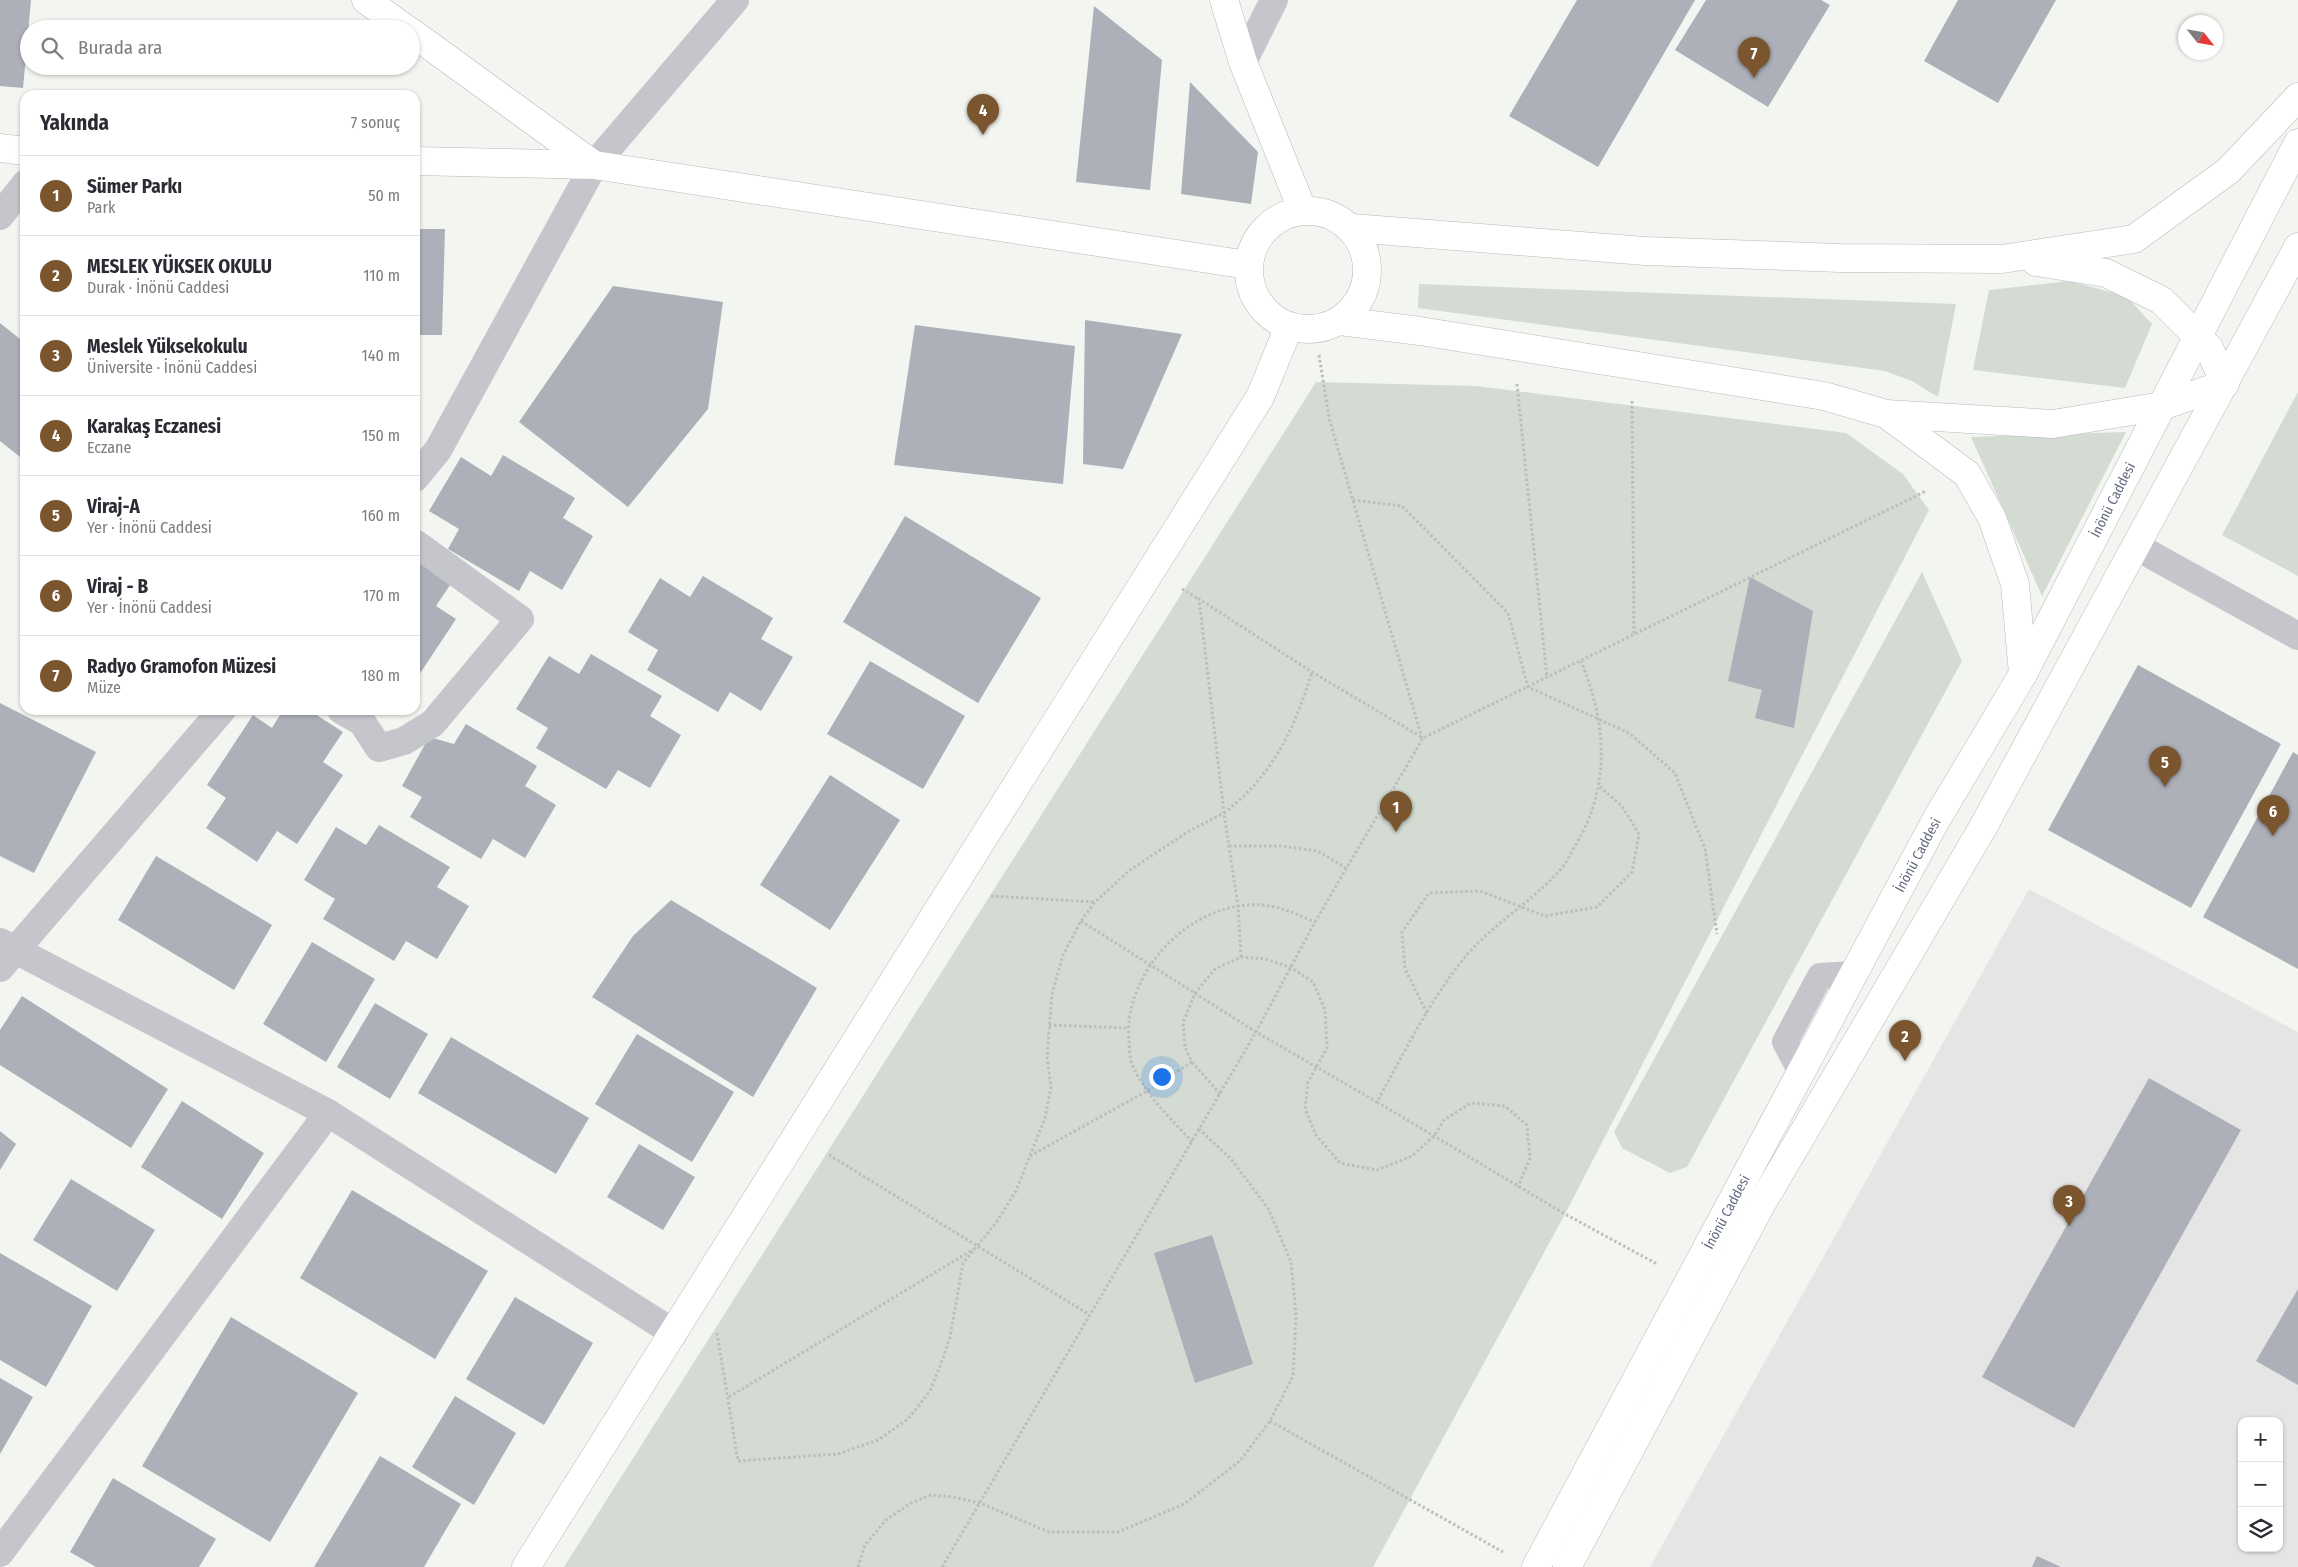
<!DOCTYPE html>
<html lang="tr">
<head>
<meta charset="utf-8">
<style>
  :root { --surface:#fff; --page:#f7f7f7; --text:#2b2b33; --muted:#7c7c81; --line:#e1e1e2; --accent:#7b552e }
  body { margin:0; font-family:"Fira Sans Condensed",sans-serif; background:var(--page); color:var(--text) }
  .controls { position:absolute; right:15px; bottom:15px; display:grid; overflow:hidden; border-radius:10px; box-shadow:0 1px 4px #0004 }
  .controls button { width:45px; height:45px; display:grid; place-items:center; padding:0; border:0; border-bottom:1px solid var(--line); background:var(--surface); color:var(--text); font:25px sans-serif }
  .compass { position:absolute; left:2178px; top:15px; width:45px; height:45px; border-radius:50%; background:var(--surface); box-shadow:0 1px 4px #0004; rotate:121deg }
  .you { position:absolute; left:1161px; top:1076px; width:18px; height:18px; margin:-12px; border:4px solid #fff; border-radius:50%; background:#1a73e8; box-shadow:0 0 0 8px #1a73e833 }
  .badge { display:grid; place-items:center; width:32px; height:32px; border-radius:50%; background:var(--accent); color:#fff; font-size:16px; font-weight:700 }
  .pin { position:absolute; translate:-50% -41px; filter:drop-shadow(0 1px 2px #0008) }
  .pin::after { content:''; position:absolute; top:26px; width:18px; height:15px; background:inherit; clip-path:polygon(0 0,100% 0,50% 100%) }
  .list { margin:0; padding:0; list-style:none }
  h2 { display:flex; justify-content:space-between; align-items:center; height:65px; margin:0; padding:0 20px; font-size:21px }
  h2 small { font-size:16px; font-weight:400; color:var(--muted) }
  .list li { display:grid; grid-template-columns:32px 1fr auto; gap:15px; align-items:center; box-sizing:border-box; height:80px; padding:0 20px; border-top:1px solid var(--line) }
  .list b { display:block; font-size:19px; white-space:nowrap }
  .list p { margin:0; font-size:16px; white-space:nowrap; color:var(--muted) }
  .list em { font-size:16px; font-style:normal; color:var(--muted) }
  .icon { flex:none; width:28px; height:28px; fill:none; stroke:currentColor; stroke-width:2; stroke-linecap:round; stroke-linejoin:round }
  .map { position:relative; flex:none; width:2298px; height:1567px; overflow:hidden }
  .search { position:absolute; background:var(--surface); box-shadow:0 1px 4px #0004; left:20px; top:20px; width:400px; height:55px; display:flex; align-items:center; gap:12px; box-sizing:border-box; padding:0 18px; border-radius:28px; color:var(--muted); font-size:19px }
  .panel { position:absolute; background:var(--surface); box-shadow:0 1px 4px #0004; left:20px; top:90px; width:400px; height:625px; border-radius:15px }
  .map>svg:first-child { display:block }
</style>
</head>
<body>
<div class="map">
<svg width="2298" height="1567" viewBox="0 0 2298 1567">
  <rect width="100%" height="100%" fill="#f3f5f1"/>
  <!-- built -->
  <path fill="#e4e5e4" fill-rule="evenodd" d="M 2029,889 L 2298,1032 L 2298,1567 L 1650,1567 ZM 2242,1421 L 2279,1421 L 2279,1548 L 2242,1548 Z"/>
  <!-- green -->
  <g fill="#d3dbd2">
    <polygon points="2069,281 2126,296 2152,324 2125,388 1973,370 1989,290"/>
    <polygon points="1419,284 1956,304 1938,397 1912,381 1885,371 1418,308"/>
    <polygon points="1316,382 1476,386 1846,433 1903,474 1929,510 1565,1214 1373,1567 564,1567"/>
    <polygon points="2298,392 2298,576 2222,535"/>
    <polygon points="2126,432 2042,596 1971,437"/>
    <polygon points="1922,572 1962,661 1687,1167 1670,1173 1622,1148 1614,1132"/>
  </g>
  <!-- building -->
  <g fill="#adb0b8">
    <polygon points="0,0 31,0 23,88 0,86"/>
    <polygon points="1577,0 1695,0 1598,167 1509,116"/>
    <polygon points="1706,0 1821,0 1830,5 1768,107 1675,50"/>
    <polygon points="1958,0 2056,0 1998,103 1924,61"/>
    <polygon points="1094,6 1162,60 1150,190 1076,182"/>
    <polygon points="1190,82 1258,152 1251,204 1181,194"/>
    <polygon points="415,229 445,229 442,335 415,335"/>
    <polygon points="24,260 25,260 25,283 20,280"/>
    <polygon points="613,286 723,302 708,409 628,507 519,422"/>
    <polygon points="1085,320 1182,334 1123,469 1083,464"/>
    <polygon points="0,323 25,343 25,461 0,441"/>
    <polygon points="915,325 1075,346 1063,484 894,465"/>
    <polygon points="503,455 575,498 563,518 593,536 562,590 530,571 519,591 448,549 459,529 429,511 461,457 491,476"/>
    <polygon points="905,516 1041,598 978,703 843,622"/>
    <polygon points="415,549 456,576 436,606 456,619 415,681"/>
    <polygon points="703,576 773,618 761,639 793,657 761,711 730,692 718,712 647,670 658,650 628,632 660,578 690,597"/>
    <polygon points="1750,577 1813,611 1794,728 1755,718 1762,690 1728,681"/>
    <polygon points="591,654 662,696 650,716 681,735 650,788 618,770 606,789 536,748 548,728 516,709 549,656 579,674"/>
    <polygon points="870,661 965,716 923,789 827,734"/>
    <polygon points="2138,665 2281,744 2191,908 2048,830"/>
    <polygon points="0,703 96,752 34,873 0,856"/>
    <polygon points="283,710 309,710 343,732 323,762 343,775 297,844 277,831 257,862 206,828 226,798 207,785 253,715 272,728"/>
    <polygon points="466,724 537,766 525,786 556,805 525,858 493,839 481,859 410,817 422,797 402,786 429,737 454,744"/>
    <polygon points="2293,752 2298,755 2298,969 2203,917"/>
    <polygon points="830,775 900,820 830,930 760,885"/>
    <polygon points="379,825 450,867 437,887 469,906 437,959 406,941 394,961 323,919 335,899 304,880 336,827 366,845"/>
    <polygon points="156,856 272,925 234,990 118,920"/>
    <polygon points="671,900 817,988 753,1097 592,997 633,936"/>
    <polygon points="312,942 375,979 326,1062 263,1024"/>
    <polygon points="22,996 168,1089 131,1148 0,1065 0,1030"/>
    <polygon points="375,1003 428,1034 390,1099 337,1067"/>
    <polygon points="637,1034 734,1092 692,1162 595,1104"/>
    <polygon points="451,1037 589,1118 556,1174 418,1093"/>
    <polygon points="2149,1078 2241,1130 2074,1428 1982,1377"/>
    <polygon points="182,1101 264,1153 222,1219 141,1167"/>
    <polygon points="0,1131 16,1144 0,1170"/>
    <polygon points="639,1144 695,1177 663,1230 607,1197"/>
    <polygon points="71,1179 155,1230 117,1291 33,1240"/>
    <polygon points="352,1190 488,1271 435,1359 300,1278"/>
    <polygon points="1212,1235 1253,1364 1195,1383 1154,1253"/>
    <polygon points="0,1253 92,1306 46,1387 0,1360"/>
    <polygon points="2298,1289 2298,1385 2256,1361"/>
    <polygon points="515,1297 593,1343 544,1425 466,1379"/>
    <polygon points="231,1317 358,1393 270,1542 142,1466"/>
    <polygon points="0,1378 33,1397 0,1454"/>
    <polygon points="455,1396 516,1433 474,1505 412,1467"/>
    <polygon points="380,1456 461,1504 424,1567 314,1567"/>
    <polygon points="113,1478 216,1539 199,1567 96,1567 70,1552"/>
    <polygon points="2037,1556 2061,1567 2032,1567"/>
  </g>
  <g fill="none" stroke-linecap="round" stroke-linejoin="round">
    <!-- secondary casing -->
    <g stroke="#b7b9bf" stroke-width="29">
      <g id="secondary">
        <polyline points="366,0 406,29"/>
        <polyline points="1224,0 1243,62 1302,209"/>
        <polyline points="411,32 594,165"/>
        <polyline points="0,148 25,151"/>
        <polyline points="415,161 594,165 1248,265"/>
        <circle cx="1308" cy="270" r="59"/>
        <polyline points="1352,228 1645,251 1840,258 2002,259 2134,239 2228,171 2298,97"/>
        <polyline points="1340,321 1420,331 1824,396 1886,414 1967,474 1992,518 2015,584 2023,674"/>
        <polyline points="1886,414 2053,424 2162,406 2225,384 2209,348 2161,300 2106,273 2036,262"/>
        <polyline points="526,1567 1260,397 1289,327"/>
        <polyline points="1536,1567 1936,820 2023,674 2298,143"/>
        <polyline points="1567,1567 1762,1203 1982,829 2298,247"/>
      </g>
    </g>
    <!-- path -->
    <g stroke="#bcbdc0" stroke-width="3" stroke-dasharray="2.5 2.5" stroke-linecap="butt">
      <polyline points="1319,355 1329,418 1422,738"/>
      <polyline points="1517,384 1547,678"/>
      <polyline points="1632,401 1634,635"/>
      <polyline points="1353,500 1402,506 1508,613 1528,687 1629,733 1675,773 1705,849 1717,934"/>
      <polyline points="1182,589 1199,599"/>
      <polyline points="1229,846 1281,846 1318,851 1346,868"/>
      <polyline points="991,896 1095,902"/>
      <path d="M 1081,921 L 1256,1032 L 1377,1102 C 1403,1055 1428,1004 1461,962 C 1489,926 1531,903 1561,869 C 1567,863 1570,854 1575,846 C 1611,787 1607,724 1581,661"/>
      <path d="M 1241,957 L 1238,906 L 1224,813 C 1273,775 1294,730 1312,672"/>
      <polyline points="1427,1013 1405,969 1402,932 1429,893 1480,891 1545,916 1597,907 1632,872 1639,834 1622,806 1599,786"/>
      <polyline points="1049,1025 1127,1028"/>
      <polyline points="1220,1094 1192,1062 1185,1047 1183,1023 1195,993 1215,969 1241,957 1265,959 1290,967 1313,982 1325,1010 1327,1048 1308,1082 1305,1109 1316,1135 1340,1163 1377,1170 1412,1156 1434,1136 1444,1120 1471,1103 1505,1106 1527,1125 1530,1158 1518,1187"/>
      <polyline points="1377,1102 1565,1214 1657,1264"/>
      <path d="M 1192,1142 C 1171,1118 1144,1094 1132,1064 C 1129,1057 1130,1048 1129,1041 C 1123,980 1178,915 1239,906 C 1268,901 1290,911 1315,922"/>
      <polyline points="829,1155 1090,1315"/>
      <polyline points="1030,1156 1147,1091 1192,1062"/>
      <polyline points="717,1333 738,1461 838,1454 878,1440 908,1419 930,1391 943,1358 950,1337 963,1263 996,1223 1016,1191 1045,1118 1051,1087 1047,1057 1052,994 1063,955 1081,921 1095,902 1130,870 1189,831 1224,813 1199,599 1312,672 1423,738"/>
      <polyline points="729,1397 974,1249"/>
      <polyline points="1270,1421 1503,1552"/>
      <polyline points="858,1567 865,1545 886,1520 911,1503 931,1495 953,1497 980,1503 1049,1532 1118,1532 1184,1504 1240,1461 1270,1421 1293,1376 1296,1316 1291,1262 1268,1208 1231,1159 1199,1129"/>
      <polyline points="942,1567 1256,1032 1315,922 1423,738 1926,491"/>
    </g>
    <!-- lane -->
    <polyline stroke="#c5c6cb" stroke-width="26" points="1801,1072 1785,1042 1820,976 1854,974"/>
    <!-- street -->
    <g stroke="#c5c6cb" stroke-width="28">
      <polyline points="1243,62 1274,0"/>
      <polyline points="0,216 25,184"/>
      <polyline points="415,478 438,450 594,165 735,0"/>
      <polyline points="2137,547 2298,636"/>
      <polyline points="341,710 362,722 379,748 404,741 433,723 520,619 415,543"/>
      <polyline points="0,942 328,1113 0,1553"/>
      <polyline points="0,968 222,710"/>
      <polyline points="328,1113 674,1333"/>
    </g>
    <!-- secondary -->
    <use href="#secondary" stroke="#fff" stroke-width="28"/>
  </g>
  <g text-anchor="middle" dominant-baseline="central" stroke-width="5" stroke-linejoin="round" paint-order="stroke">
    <!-- street labels -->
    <g font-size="14" fill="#646b81" stroke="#fff">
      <text transform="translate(2113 500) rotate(-63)">İnönü Caddesi</text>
      <text transform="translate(1918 855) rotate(-62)">İnönü Caddesi</text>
      <text transform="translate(1727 1212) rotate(-62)">İnönü Caddesi</text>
    </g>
  </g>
</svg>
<div class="controls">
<button>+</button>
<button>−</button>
<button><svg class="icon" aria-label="layers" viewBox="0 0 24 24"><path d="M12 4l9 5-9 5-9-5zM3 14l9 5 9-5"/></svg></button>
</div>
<svg class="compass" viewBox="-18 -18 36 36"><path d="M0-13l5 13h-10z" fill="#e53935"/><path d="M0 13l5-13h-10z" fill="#7c7c81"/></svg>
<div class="you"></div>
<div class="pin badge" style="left:1396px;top:832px">1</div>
<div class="pin badge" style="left:1905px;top:1061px">2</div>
<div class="pin badge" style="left:2069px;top:1226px">3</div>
<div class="pin badge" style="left:983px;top:135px">4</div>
<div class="pin badge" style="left:2165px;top:787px">5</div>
<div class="pin badge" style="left:2273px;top:836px">6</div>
<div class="pin badge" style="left:1754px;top:78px">7</div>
<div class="search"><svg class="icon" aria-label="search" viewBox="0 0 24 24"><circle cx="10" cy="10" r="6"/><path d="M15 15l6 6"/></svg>Burada ara</div>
<section class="panel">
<h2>Yakında<small>7 sonuç</small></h2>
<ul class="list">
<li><span class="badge">1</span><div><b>Sümer Parkı</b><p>Park</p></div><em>50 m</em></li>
<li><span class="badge">2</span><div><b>MESLEK YÜKSEK OKULU</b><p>Durak · İnönü Caddesi</p></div><em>110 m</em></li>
<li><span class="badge">3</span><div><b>Meslek Yüksekokulu</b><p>Üniversite · İnönü Caddesi</p></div><em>140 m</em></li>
<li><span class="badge">4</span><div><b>Karakaş Eczanesi</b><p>Eczane</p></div><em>150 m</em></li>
<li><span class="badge">5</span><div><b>Viraj-A</b><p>Yer · İnönü Caddesi</p></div><em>160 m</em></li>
<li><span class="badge">6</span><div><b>Viraj - B</b><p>Yer · İnönü Caddesi</p></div><em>170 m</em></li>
<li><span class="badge">7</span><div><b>Radyo Gramofon Müzesi</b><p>Müze</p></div><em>180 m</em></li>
</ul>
</section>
</div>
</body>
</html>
